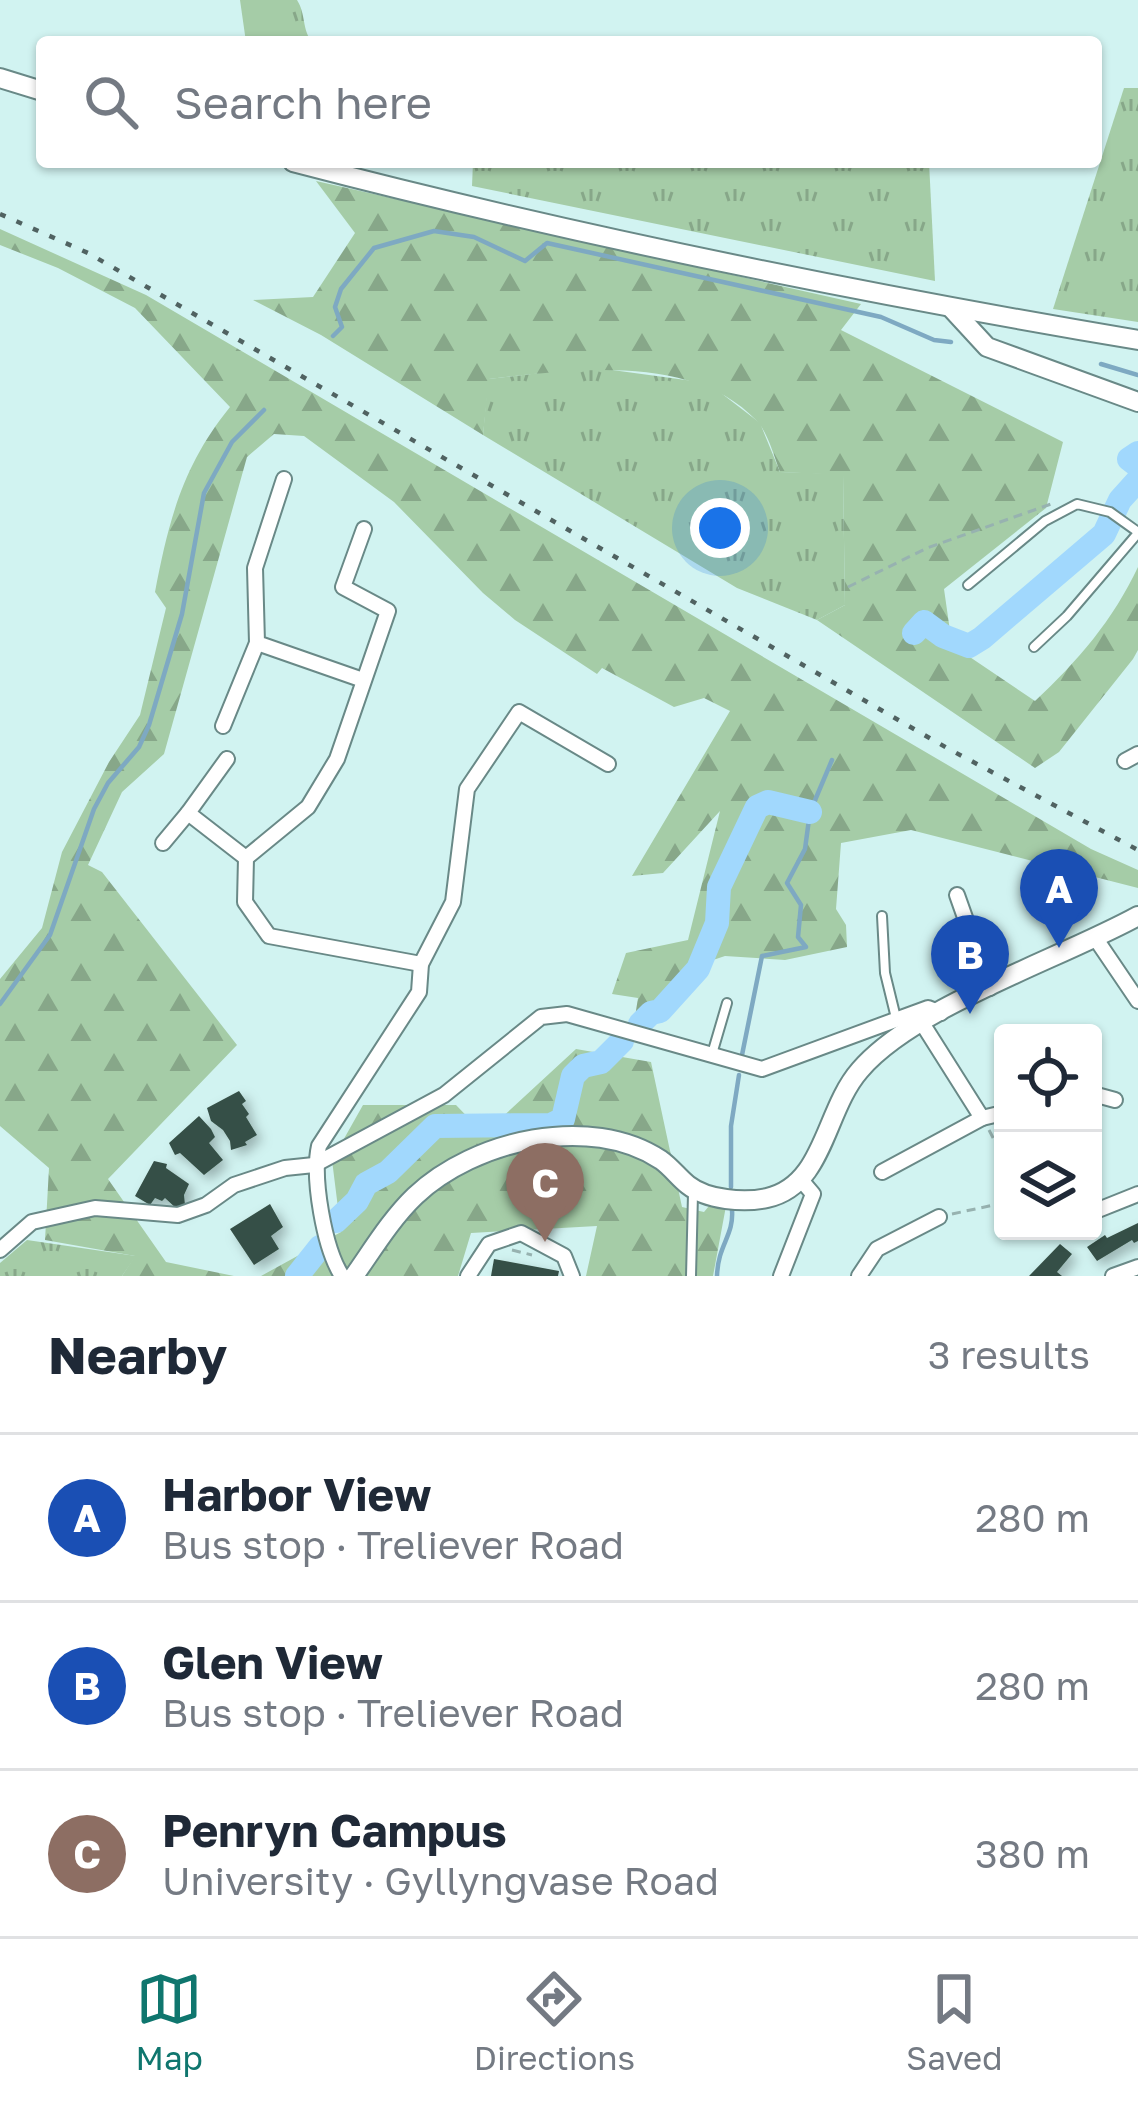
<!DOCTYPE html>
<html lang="en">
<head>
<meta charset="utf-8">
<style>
  :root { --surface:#fff; --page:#f6f6f7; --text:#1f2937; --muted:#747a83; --line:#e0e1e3; --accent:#0f766e }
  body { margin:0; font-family:"Golos Text",sans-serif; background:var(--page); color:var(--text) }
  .controls { position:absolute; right:36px; bottom:36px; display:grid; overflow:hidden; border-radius:12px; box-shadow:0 3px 9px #0004 }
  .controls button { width:108px; height:108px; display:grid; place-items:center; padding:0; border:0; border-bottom:3px solid var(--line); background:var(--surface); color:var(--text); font:60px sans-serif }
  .you { position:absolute; left:720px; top:528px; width:42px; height:42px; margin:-30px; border:9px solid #fff; border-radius:50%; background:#1a73e8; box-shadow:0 0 0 18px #1a73e833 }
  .badge { display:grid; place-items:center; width:78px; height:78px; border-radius:50%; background:var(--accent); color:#fff; font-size:39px; font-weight:700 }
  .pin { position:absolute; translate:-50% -99px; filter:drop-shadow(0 3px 6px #0008) }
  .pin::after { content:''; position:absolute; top:63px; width:42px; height:36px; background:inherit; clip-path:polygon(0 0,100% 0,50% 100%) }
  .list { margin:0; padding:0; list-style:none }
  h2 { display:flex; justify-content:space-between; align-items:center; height:156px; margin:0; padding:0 48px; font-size:51px }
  h2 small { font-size:39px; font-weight:400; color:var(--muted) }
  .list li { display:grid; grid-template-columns:78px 1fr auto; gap:36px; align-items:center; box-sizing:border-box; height:168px; padding:0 48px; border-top:3px solid var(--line) }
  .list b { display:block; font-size:45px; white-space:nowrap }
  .list p { margin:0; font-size:39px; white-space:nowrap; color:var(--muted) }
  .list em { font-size:39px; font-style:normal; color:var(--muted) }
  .icon { flex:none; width:66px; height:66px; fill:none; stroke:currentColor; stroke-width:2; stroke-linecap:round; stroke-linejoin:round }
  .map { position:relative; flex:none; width:1138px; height:1276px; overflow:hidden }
  .search { position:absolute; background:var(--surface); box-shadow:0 3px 9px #0004; left:36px; right:36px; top:36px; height:132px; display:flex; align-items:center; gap:30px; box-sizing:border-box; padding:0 42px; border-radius:12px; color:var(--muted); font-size:45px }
  .sheet { height:660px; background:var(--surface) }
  nav { display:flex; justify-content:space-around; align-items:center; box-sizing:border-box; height:168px; border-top:3px solid var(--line); background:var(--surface); font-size:33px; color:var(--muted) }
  nav a { display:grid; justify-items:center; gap:6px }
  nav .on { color:var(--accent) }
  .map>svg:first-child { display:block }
</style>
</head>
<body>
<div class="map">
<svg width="1138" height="1276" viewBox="0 0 1138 1276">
  <defs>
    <pattern id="grass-tufts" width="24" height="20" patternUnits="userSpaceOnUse" patternTransform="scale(3)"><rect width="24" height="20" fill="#a5cca7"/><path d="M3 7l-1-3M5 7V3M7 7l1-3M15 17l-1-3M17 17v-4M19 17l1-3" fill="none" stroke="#87a789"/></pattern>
    <pattern id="forest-firs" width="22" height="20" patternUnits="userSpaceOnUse" patternTransform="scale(3)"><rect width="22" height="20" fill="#a5cca7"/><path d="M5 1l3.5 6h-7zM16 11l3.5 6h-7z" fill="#87a789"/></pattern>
    <filter id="shadow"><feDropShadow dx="5.5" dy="5.5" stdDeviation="6" flood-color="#0004"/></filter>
  </defs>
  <rect width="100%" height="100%" fill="#d1f3f1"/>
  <!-- grass -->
  <g fill="url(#grass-tufts)">
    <path d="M 240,0 L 297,0 C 306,14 302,30 312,42 L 246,42 Z"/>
    <polygon points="1124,88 1138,88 1138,322 1053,309"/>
    <polygon points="473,162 929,162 935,281 472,186"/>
    <polygon points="590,367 708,383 760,423 780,472 843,474 845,605 817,620 737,588 483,435 488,379"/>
    <polygon points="27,1240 136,1256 122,1276 0,1276 0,1263"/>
  </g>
  <!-- forest -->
  <g fill="url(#forest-firs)">
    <path d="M 316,181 L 861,304 L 841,330 L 1063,442 L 1046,508 L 944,589 L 952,645 L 1035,701 C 1078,661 1113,620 1138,567 L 1138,650 L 1133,659 L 1059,752 L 1035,768 L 817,620 L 845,605 L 843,475 L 780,472 C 774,456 768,433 757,421 C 694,353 572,369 489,379 L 483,435 L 321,335 L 253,300 L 313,297 L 355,233 Z"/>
    <path d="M 0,229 L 146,295 L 1091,849 L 1138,870 L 1138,888 L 911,830 L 841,843 L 836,909 L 846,925 L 847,947 L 785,960 L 725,956 L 710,961 L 648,1025 L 634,1023 L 638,998 L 612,994 L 626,953 L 688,940 L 720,811 L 663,873 L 632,876 L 730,711 L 704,698 L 674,707 L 602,668 L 597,674 L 515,620 L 483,593 L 394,502 L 304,436 L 274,434 L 247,457 L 164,754 L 122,792 L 88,865 L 102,872 L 237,1045 L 108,1179 L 166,1262 L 234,1276 L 122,1276 L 135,1256 L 45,1240 L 49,1168 L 0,1126 L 0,979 L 42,928 L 62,852 L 109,762 L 140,715 L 166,608 L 155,592 C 169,519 183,465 230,407 L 135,308 L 58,268 L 0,245 Z"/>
    <polygon points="576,1049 651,1062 682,1207 704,1212 709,1206 726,1206 713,1276 586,1276 597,1226 471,1233 458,1276 261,1276 341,1232 332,1160 363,1105 456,1105 484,1134"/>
  </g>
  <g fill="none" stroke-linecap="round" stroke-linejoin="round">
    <!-- stream -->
    <g stroke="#7ea9c2" stroke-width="4.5">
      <polyline points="333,336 342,327 335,307 341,289 374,248 434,231 474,237 525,261 547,243 881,317 934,340 951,342"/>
      <polyline points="1101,364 1138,375"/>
      <polyline points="0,1004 50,935 94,809 108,783 139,747 149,725 182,614 204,493 232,442 264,410"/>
      <polyline points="742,1055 762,956 806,947 798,937 801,905 787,883 805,849 810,812 832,760"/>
      <polyline points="731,1187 731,1126 739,1075"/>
      <path d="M 717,1276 C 718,1244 734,1236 732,1210"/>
    </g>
    <!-- river -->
    <g stroke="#a1d8fd" stroke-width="24">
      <polyline points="1138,453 1129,459 1138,466"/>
      <polyline points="914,633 924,622 943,636 969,646 982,638 1104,534 1120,500 1138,480"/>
      <polyline points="640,1024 651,1013 660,1011 698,969 717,923 719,887 757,807 768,802 810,812"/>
      <polyline points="336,1221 357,1201 366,1184 388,1172 435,1126 551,1125 563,1119 573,1076 583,1066 601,1062 622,1041"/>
      <polyline points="297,1276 320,1247"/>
    </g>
  </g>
  <!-- building -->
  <g fill="#365046" filter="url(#shadow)">
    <polygon points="239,1091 246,1101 242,1104 249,1114 246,1117 257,1135 245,1142 247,1145 231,1150 230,1141 223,1130 211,1121 207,1108"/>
    <polygon points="199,1116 211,1129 215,1137 209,1143 223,1160 204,1175 180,1153 175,1155 169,1143"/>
    <polygon points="154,1161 167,1164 166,1168 189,1184 184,1195 185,1205 178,1210 165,1198 162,1201 155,1198 150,1205 135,1196"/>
    <polygon points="270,1204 283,1227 271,1236 279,1249 254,1265 230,1229"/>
    <polygon points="1138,1223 1138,1241 1134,1243 1132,1240 1097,1261 1087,1247 1105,1235 1107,1238"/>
    <polygon points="1060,1244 1072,1254 1057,1272 1062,1276 1029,1276"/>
    <polygon points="494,1259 559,1271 558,1276 491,1276"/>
  </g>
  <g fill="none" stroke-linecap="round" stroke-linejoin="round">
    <!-- lane casing -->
    <g stroke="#698987" stroke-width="12">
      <g id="lane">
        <polyline points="968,585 1045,521 1077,504 1110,512 1138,532"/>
        <polyline points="1034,647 1067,616 1138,533"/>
        <polyline points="882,916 885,973 896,1018"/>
        <polyline points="712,1054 727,1003"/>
        <polyline points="691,1276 693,1194"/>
      </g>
    </g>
    <!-- street casing -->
    <g stroke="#698987" stroke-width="18">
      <g id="street">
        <polyline points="284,479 255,568 257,643 363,680"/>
        <polyline points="364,529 343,587 388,611 337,759 308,807 246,858 245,902 269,936 421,964"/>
        <polyline points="223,726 257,643"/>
        <polyline points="227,759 188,813 246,858"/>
        <polyline points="1125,761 1138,754"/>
        <polyline points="163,843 188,813"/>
        <polyline points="957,895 990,988"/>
        <polyline points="1096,939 1138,1001"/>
        <polyline points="1093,1094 1115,1100"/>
        <polyline points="982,1118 1003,1113"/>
        <polyline points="882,1172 982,1118 922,1023"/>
        <polyline points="1093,1212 1138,1194"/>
        <polyline points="0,1250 32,1222 95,1208 178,1215 206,1205 234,1185 285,1168 314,1165 444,1095 541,1017 567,1014 762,1069 928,1008 941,1013"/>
        <path d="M 342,1276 C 324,1248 312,1178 319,1146 L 419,992 L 421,964 L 453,902 L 467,789 L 519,712 L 608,764"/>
        <polyline points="468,1276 489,1244 521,1233 564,1256 572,1276"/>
        <polyline points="781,1276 813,1194 802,1181"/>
        <polyline points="859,1276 877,1249 939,1217"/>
        <polyline points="1113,1276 1138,1267"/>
      </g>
    </g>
    <!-- secondary casing -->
    <g stroke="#698987" stroke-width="22">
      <g id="secondary">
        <polyline points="0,78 42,91"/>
        <path d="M 293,162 C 572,235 854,292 1138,340"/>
        <polyline points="952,309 987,347 1138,402"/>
        <path d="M 354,1276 C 373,1249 391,1219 415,1196 C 474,1140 590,1113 661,1160 C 671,1167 679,1178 688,1185 C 707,1200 744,1203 767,1198 C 825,1185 824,1111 860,1070 C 915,1006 1060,959 1138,916"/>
      </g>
    </g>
    <!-- path -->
    <g stroke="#97b2b0" stroke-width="3" stroke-dasharray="9 6" stroke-linecap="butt">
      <polyline points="848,587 927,548 1051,504"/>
      <polyline points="989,1130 1003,1157"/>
      <polyline points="952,1214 1003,1203"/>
      <polyline points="512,1250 532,1255"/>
    </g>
    <!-- lane -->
    <use href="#lane" stroke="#fff" stroke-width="8"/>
    <!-- street -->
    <use href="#street" stroke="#fff" stroke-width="14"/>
    <!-- secondary -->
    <use href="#secondary" stroke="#fff" stroke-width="18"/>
    <!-- rail -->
    <polyline stroke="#506261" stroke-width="4.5" stroke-dasharray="6 12" stroke-linecap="butt" points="0,214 88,253 947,748 1138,850"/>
  </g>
</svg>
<div class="controls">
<button><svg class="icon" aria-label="locate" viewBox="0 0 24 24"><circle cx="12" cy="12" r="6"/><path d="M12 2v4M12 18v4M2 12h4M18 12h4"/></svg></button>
<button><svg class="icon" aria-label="layers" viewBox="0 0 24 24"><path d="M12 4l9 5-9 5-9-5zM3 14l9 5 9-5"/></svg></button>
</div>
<div class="you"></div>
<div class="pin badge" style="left:1059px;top:948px;background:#1a4fb4">A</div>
<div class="pin badge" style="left:970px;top:1014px;background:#1a4fb4">B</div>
<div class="pin badge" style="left:545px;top:1242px;background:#8d6e63">C</div>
<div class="search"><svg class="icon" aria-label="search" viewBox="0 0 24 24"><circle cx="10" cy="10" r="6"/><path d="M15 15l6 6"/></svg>Search here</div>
</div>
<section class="sheet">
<h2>Nearby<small>3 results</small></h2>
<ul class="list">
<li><span class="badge" style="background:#1a4fb4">A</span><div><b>Harbor View</b><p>Bus stop · Treliever Road</p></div><em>280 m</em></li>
<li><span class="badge" style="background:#1a4fb4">B</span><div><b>Glen View</b><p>Bus stop · Treliever Road</p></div><em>280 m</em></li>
<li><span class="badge" style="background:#8d6e63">C</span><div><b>Penryn Campus</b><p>University · Gyllyngvase Road</p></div><em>380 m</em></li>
</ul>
</section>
<nav>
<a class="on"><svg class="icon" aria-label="map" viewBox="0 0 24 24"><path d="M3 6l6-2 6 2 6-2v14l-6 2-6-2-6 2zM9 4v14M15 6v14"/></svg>Map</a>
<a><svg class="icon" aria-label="directions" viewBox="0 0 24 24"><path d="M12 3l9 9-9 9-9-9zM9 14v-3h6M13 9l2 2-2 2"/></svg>Directions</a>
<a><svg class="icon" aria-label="saved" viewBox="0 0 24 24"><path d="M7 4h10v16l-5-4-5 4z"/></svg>Saved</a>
</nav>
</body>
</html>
